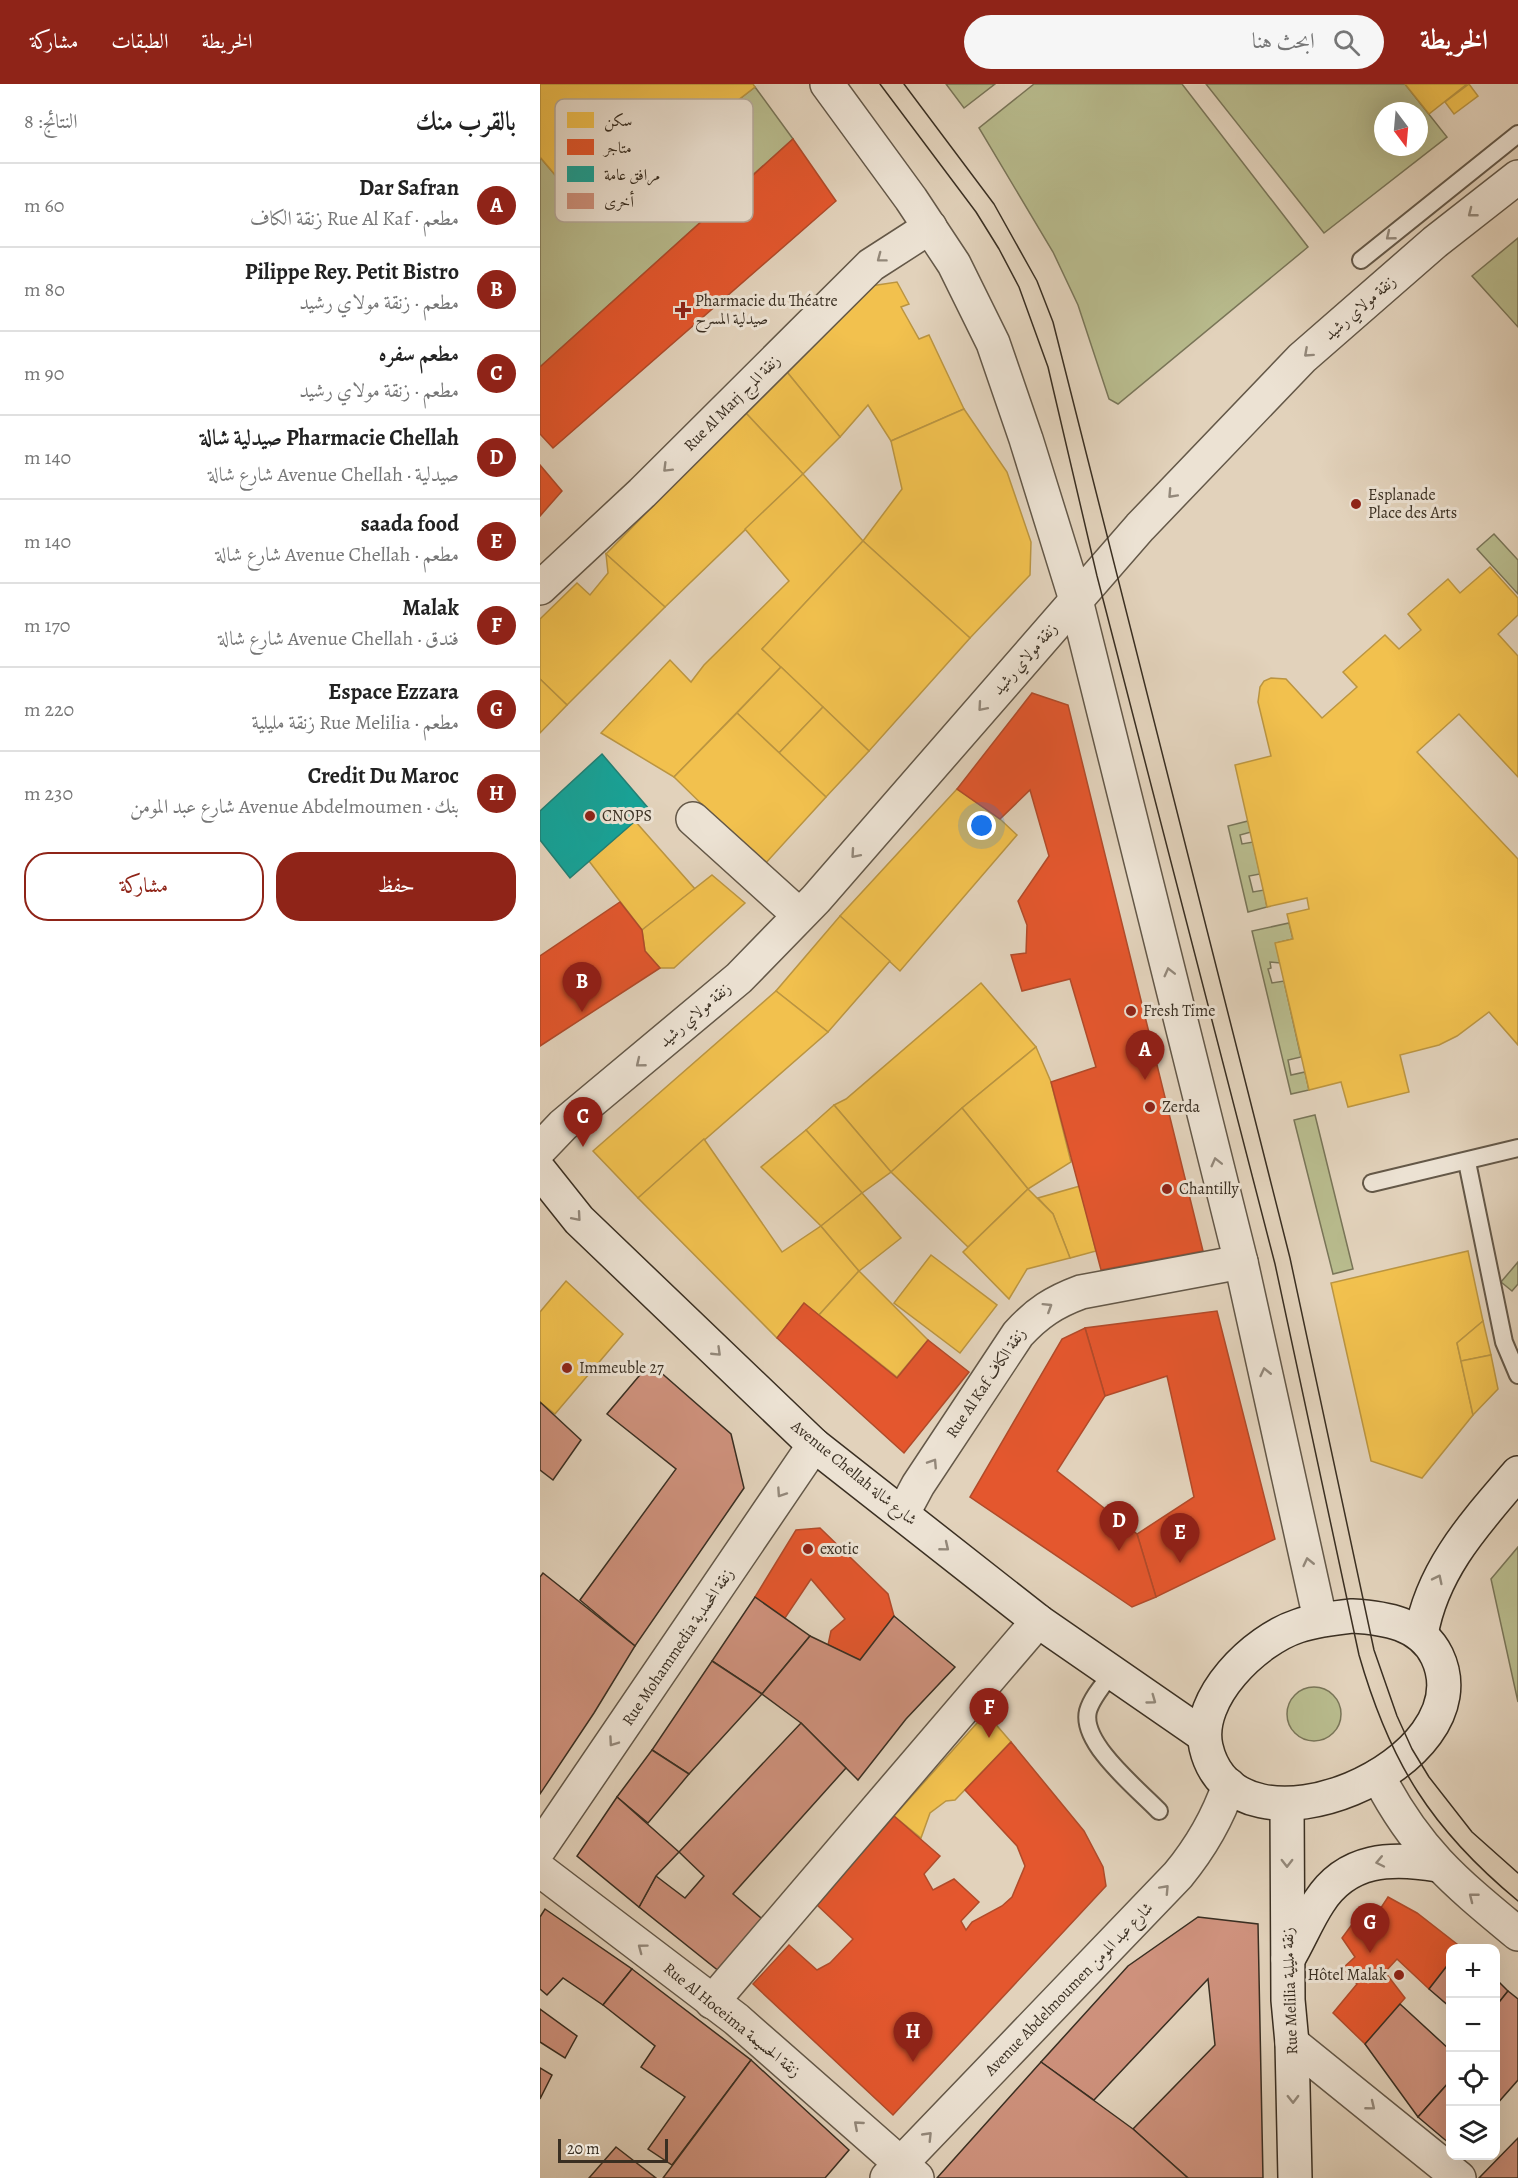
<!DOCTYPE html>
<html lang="ar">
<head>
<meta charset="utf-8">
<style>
  :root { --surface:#fff; --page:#f6f6f6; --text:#222; --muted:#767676; --line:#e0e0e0; --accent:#8f2418 }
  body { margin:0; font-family:Alegreya,Amiri,serif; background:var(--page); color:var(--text); direction:rtl }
  .controls { position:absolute; right:18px; bottom:18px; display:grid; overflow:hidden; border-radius:12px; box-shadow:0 6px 24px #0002 }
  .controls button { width:54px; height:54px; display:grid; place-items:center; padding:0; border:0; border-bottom:2px solid var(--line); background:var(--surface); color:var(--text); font:30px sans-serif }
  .compass { position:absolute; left:834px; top:18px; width:54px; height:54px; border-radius:50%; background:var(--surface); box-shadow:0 6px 24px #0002; rotate:164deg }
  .scale { position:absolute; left:18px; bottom:15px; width:110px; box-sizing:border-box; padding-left:6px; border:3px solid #3a2f22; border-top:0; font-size:16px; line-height:21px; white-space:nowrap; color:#3a2f22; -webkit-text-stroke:4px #ece2d3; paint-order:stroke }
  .you { position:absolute; left:442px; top:742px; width:21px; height:21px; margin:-15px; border:4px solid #fff; border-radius:50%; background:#1a73e8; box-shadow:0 0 0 9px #1a73e833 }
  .badge { display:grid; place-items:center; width:39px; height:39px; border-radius:50%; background:var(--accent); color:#fff; font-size:20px; font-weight:700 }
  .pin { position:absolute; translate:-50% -50px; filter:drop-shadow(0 2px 3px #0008) }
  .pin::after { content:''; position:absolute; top:32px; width:21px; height:18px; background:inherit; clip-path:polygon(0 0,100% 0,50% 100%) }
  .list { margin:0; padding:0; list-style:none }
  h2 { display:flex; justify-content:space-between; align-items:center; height:78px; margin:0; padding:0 24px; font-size:26px }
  h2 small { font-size:20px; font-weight:400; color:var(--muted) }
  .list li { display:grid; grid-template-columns:39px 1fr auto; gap:18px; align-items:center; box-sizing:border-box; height:84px; padding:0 24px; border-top:2px solid var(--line) }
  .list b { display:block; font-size:22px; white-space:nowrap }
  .list p { margin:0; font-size:20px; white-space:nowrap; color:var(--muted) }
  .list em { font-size:20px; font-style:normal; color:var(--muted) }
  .actions { display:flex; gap:12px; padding:18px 24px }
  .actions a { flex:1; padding:14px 0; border:2px solid var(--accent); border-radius:24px; text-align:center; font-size:21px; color:var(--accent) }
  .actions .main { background:var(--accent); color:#fff }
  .icon { flex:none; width:33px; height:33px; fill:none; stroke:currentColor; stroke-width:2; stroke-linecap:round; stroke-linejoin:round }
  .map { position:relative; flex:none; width:978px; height:2094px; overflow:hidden; direction:ltr }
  header { display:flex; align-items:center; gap:36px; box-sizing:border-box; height:84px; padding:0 30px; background:var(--accent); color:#fff }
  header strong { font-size:28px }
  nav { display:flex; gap:33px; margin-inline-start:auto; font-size:21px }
  .search { width:420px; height:54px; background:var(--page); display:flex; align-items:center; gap:15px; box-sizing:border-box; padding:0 21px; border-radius:33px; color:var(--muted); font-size:22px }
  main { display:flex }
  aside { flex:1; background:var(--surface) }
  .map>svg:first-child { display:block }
</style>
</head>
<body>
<header>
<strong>الخريطة</strong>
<div class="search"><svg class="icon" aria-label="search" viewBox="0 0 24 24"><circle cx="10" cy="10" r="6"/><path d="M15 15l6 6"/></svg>ابحث هنا</div>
<nav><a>الخريطة</a><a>الطبقات</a><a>مشاركة</a></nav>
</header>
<main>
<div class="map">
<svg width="978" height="2094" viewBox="0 0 978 2094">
  <rect width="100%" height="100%" fill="#e2d2bb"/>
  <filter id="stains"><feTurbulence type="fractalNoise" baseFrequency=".00333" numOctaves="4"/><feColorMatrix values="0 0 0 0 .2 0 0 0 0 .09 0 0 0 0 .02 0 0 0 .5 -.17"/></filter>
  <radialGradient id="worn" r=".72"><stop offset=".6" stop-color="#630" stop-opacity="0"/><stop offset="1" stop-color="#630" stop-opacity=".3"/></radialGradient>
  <!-- green -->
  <g fill="#b8bb8d" stroke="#797558" stroke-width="1.5" fill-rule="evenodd">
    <polygon points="406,0 455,0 424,24"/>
    <polygon points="494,0 642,0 768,163 578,320 569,315 538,221 513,168 439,44"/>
    <path d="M 666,0 L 865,0 L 907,53 L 784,149 ZM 843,27 L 879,27 L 879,63 L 843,63 Z"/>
    <polygon points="215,3 253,55 0,283 0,73 49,131"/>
    <polygon points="978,154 978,243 932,192"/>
    <polygon points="954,450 978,476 978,510 937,465"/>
    <polygon points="708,737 711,748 700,751 702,760 713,758 720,790 709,792 713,808 724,806 727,823 708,828 688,742"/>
    <polygon points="749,839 753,855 736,859 740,879 730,878 731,884 728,885 732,899 744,897 761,973 748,976 751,991 765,988 769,1006 751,1010 712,847"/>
    <polygon points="775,1031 813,1185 793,1190 754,1036"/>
    <polygon points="978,1178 978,1200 972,1207 961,1198"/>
    <polygon points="978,1463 978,1618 951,1495"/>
    <circle cx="774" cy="1630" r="27"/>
  </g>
  <!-- homes -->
  <g fill="#f2c14e" stroke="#bb9541" stroke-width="1.5">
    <polygon points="0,0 213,0 215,3 49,131 0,73"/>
    <polygon points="865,0 927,0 889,30"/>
    <polygon points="929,0 938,12 914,30 905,18"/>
    <polygon points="357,198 369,220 361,223 379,255 389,251 424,325 351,357 328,321 300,353 247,288 324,203"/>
    <polygon points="247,288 300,353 263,390 205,328"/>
    <polygon points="424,325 467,388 491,458 490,491 430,554 323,457 362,405 351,357"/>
    <polygon points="205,328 263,390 125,523 66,470"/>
    <polygon points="263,390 323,457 222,565 241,583 134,693 61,649 130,576 151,598 164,581 249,497 205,445"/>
    <polygon points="323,457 430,554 329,667 222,565"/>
    <polygon points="66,470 125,523 27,621 0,595 0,535 37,499 50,511 68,489"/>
    <polygon points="950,483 978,514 978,531 958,550 978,572 978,693 919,630 877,668 978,775 978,961 949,928 917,952 899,961 860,971 869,1008 808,1023 801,998 769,1006 735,859 753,855 747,830 769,825 767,814 727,823 695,681 731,672 718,618 720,603 724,597 731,594 746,595 782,634 817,603 803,588 845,551 859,565 881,546 868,530 908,495 920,509"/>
    <polygon points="241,583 283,623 239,669 197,629"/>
    <polygon points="0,595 27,621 0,649"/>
    <polygon points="283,623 329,667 286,713 239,669"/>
    <polygon points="197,629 286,713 224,781 134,693"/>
    <polygon points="417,705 460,735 477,751 360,887 300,832"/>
    <polygon points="95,737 155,805 102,846 49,777"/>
    <polygon points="172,791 205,819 134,884 120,884 105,867 102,846"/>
    <polygon points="300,832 350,877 288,948 236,907"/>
    <polygon points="441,899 496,963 422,1024 351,1088 294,1021 306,1015"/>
    <polygon points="236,907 288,948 98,1114 53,1067"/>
    <polygon points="496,963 511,998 531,1078 488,1105 422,1024"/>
    <polygon points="294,1021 351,1088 322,1109 266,1046"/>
    <polygon points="422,1024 488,1105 428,1163 351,1088"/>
    <polygon points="266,1046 322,1109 281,1142 221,1083"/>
    <polygon points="164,1055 242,1168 281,1142 319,1187 279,1231 264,1219 237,1254 98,1114"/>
    <polygon points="540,1102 556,1167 530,1174 513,1130 498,1114"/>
    <polygon points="488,1105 513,1130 530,1174 487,1185 469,1215 423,1168"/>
    <polygon points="322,1109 361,1154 319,1187 281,1142"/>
    <polygon points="928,1167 943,1237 917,1259 933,1331 882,1394 831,1377 791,1199"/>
    <polygon points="391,1171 457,1221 420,1269 354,1219"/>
    <polygon points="319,1187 388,1256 357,1293 279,1231"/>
    <polygon points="26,1197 83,1250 15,1330 0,1318 0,1228"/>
    <polygon points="943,1237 951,1271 921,1277 917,1259"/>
    <polygon points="951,1271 958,1305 933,1331 921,1277"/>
    <polygon points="446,1629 471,1658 415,1716 406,1717 390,1729 381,1754 354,1732"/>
  </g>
  <!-- shops -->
  <g fill="#e4572e" stroke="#b14b2a" stroke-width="1.5">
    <polygon points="253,55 296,117 13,364 0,350 0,283"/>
    <polygon points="0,381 22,407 0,432"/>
    <polygon points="492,609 528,621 663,1167 561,1186 511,998 556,983 530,895 482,907 471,871 486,869 487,841 478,817 509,772 490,706 460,735 417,705"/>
    <polygon points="80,818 102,846 105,867 120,884 0,962 0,872"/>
    <polygon points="264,1219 357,1294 388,1256 429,1288 364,1369 237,1254"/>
    <polygon points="677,1227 735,1455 616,1513 597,1450 654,1413 627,1292 565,1312 545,1244"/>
    <polygon points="545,1244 565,1312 517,1387 597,1450 616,1513 592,1523 430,1413 522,1255"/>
    <polygon points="280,1444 348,1510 354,1532 320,1576 288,1561 291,1547 305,1535 271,1495 245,1534 215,1513 256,1446"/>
    <polygon points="471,1658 544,1747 563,1783 566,1802 353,2031 213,1900 249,1861 277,1886 290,1879 313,1855 277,1821 354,1732 400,1772 384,1790 393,1806 414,1795 439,1818 421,1837 426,1846 432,1838 462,1822 472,1813 485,1782 477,1762 425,1706"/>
    <polygon points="848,1813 877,1829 922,1864 910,1864 910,1878 889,1905 857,1875 845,1888 865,1914 825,1960 793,1929 817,1900 803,1884 815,1873 802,1854 825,1823 835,1833"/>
  </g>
  <!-- public -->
  <polygon fill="#17a398" stroke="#228075" stroke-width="1.5" points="62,670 109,725 30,794 0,756 0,727"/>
  <!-- building -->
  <g fill="#ce917c" stroke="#3a2f22" stroke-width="1.5">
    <polygon points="110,1279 191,1350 204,1404 95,1562 40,1516 136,1385 67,1330"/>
    <polygon points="0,1318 41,1356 13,1396 0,1386"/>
    <polygon points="3,1489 95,1562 54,1629 0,1710 0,1493"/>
    <polygon points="215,1513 270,1552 222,1610 172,1577"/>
    <polygon points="354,1532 415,1583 366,1635 318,1696 261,1639 222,1610 270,1552 320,1576"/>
    <polygon points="172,1577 222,1610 149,1690 112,1666"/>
    <polygon points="261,1639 306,1684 193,1810 234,1845 190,1896 99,1823 116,1792 145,1814 164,1792 139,1768"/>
    <polygon points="112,1666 149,1690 108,1739 77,1713"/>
    <polygon points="77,1713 139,1768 116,1792 99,1823 37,1772"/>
    <polygon points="5,1825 92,1885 63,1921 23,1894 7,1911 0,1905 0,1833"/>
    <polygon points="658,1833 718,1840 723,2094 648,2094 593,2045 675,1961 668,1895 554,2016 501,1978 588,1882"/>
    <polygon points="910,1878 910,1923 889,1905"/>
    <polygon points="92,1885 211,1976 132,2081 108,2065 145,2013 101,1983 115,1962 63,1921"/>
    <polygon points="956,1895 968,1907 956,1922"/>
    <polygon points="968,1907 978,1915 978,1996 956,2021 956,1922"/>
    <polygon points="860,1920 910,1966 910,1997 878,2033 825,1960"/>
    <polygon points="0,1925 37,1952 25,1974 0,1958"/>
    <polygon points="211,1976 309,2066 285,2094 123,2094"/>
    <polygon points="501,1978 593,2045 648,2094 397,2094"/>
    <polygon points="0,1984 12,1991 0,2015"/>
    <polygon points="910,1997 910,2060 878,2033"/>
    <polygon points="978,2054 978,2094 939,2094"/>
    <polygon points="76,2063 116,2094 49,2094"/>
  </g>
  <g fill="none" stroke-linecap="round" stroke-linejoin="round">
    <!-- lane casing -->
    <g stroke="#645848" stroke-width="20">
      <g id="lane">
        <polyline points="821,176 978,50"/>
        <polyline points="927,1078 964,1258 978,1291"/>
        <polyline points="832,1099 978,1064"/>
        <path d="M 573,1588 C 564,1600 552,1613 548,1627 C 540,1659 598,1705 619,1727"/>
      </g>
    </g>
    <!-- street casing -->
    <g stroke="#645848" stroke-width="36">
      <g id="street">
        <polyline points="287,0 371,115 414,180 453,259 486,355 536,516 701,1178 780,1535"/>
        <polyline points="0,504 102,409 331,181 390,143"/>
        <polyline points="153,735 258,830"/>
        <polyline points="0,1065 23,1041 199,894 276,815 600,443 762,274 895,158 978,93"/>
        <path d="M 363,1429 L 378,1401 L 478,1250 C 497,1229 514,1218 541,1208 L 701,1178"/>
        <path d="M 838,1692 C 877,1767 914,1797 978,1850"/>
        <polyline points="0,1764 274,1361"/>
        <polyline points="0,1786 196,1935 377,2094"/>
        <polyline points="172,1918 498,1537"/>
        <polyline points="752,1959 919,2094"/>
        <path d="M 347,2094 L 638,1791 C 661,1763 677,1736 689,1701"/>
      </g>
    </g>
    <!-- secondary casing -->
    <g stroke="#3a2f22" stroke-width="36">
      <g id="secondary">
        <polyline points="0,1087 39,1136 274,1361 498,1537 663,1651"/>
        <path d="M 812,1532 C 845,1534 881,1539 897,1572 C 948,1679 695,1789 666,1663 C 655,1614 715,1556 758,1542 C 776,1536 793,1534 812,1532 Z"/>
        <path d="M 881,1551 C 892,1485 936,1438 978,1389"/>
        <polyline points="747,1720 748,1916 752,1959 755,2094"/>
        <path d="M 748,1875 C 759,1857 767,1836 779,1818 C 807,1774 852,1773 898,1781"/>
      </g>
    </g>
    <!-- lane -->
    <use href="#lane" stroke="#ece2d3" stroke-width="16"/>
    <!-- street -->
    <use href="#street" stroke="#ece2d3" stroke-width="33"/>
    <!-- secondary -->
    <use href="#secondary" stroke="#ece2d3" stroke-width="33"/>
    <!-- tram -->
    <g stroke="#3a2f22" stroke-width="1.5">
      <path d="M 340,0 L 436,128 L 459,165 L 479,203 L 508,283 L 557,492 L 735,1180 L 819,1571 C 850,1679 891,1745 978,1817"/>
      <polyline points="364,0 454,120 497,197 513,238 750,1174 834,1566 857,1632 872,1665 889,1693 932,1748 978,1789"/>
    </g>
  </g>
  <!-- one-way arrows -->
  <defs><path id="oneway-chevron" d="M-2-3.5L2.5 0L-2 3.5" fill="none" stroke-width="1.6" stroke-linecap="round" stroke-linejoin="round" transform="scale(1.5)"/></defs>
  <g stroke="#93887a">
    <use href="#oneway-chevron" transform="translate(932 129) rotate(142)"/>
    <use href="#oneway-chevron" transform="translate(850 152) rotate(141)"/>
    <use href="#oneway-chevron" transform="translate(341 174) rotate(143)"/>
    <use href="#oneway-chevron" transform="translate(768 269) rotate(138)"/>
    <use href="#oneway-chevron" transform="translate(127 384) rotate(135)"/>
    <use href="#oneway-chevron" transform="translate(632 410) rotate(133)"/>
    <use href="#oneway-chevron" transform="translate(442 623) rotate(131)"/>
    <use href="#oneway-chevron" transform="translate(315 770) rotate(131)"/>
    <use href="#oneway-chevron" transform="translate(629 888) rotate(-104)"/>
    <use href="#oneway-chevron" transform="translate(100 979) rotate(141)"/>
    <use href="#oneway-chevron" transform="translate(676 1078) rotate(-104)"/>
    <use href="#oneway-chevron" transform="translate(37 1133) rotate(49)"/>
    <use href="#oneway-chevron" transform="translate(508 1223) rotate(-32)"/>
    <use href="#oneway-chevron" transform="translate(177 1268) rotate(44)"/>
    <use href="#oneway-chevron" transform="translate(725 1288) rotate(-103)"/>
    <use href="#oneway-chevron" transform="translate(393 1379) rotate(-57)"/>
    <use href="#oneway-chevron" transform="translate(241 1409) rotate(124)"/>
    <use href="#oneway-chevron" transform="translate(405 1463) rotate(39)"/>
    <use href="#oneway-chevron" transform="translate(768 1478) rotate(-103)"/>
    <use href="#oneway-chevron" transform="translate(898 1495) rotate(-64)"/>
    <use href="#oneway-chevron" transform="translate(612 1616) rotate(36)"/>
    <use href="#oneway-chevron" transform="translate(73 1658) rotate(125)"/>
    <use href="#oneway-chevron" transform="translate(840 1778) rotate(168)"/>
    <use href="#oneway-chevron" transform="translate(747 1779) rotate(90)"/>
    <use href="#oneway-chevron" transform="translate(625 1805) rotate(-47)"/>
    <use href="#oneway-chevron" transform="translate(933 1813) rotate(-142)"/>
    <use href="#oneway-chevron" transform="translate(102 1864) rotate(-143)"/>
    <use href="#oneway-chevron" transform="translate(753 2015) rotate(89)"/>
    <use href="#oneway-chevron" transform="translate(831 2022) rotate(39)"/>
    <use href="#oneway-chevron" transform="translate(318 2041) rotate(-139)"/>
    <use href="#oneway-chevron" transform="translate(388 2052) rotate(-46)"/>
  </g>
  <!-- markers -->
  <g fill="#8f2418" stroke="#ece2d3" stroke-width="2">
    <path d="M140 217h6v6h6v6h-6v6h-6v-6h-6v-6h6z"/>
    <circle cx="816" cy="420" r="6"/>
    <circle cx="50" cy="732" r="6"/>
    <circle cx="591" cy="927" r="6"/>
    <circle cx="610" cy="1023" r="6"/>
    <circle cx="627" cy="1105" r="6"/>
    <circle cx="27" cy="1284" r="6"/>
    <circle cx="268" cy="1465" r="6"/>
    <circle cx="859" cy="1891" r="6"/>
  </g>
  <g text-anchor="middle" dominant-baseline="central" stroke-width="6" stroke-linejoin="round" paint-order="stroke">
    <!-- poi labels -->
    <g font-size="16" fill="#3a2f22" stroke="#ece2d3" text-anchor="start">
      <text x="155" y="217">Pharmacie du Théatre<tspan x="155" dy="18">صيدلية المسرح</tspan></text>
      <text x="828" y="411">Esplanade<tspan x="828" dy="18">Place des Arts</tspan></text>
      <text x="62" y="732">CNOPS</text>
      <text x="603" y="927">Fresh Time</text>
      <text x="622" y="1023">Zerda</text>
      <text x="639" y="1105">Chantilly</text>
      <text x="39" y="1284">Immeuble 27</text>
      <text x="280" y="1465">exotic</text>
      <text x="847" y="1891" text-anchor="end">Hôtel Malak</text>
    </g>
    <!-- street labels -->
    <g font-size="16" fill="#3a2f22" stroke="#ece2d3">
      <text transform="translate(820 224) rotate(-41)">زنقة مولاي رشيد</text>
      <text transform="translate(192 319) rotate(-45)">Rue Al Marj زنقة المرج</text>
      <text transform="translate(485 575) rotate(-49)">زنقة مولاي رشيد</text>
      <text transform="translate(155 931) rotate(-41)">زنقة مولاي رشيد</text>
      <text transform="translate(446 1299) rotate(-56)">Rue Al Kaf زنقة الكاف</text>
      <text transform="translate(314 1389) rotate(39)">Avenue Chellah شارع شالة</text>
      <text transform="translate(138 1563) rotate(-56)">Rue Mohammedia زنقة المحمدية</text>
      <text transform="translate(529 1905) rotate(-46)">Avenue Abdelmoumen شارع عبد المومن</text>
      <text transform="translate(750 1907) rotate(-92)">Rue Melilia زنقة مليلية</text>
      <text transform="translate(192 1936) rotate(39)">Rue Al Hoceima زنقة الحسيمة</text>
    </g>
  </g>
  <!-- legend -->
  <rect x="15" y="15" width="198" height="123" rx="9" fill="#ece2d3" stroke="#b7ac9e" stroke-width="1.5"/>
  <rect x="27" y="28" width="27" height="16" fill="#f2c14e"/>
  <rect x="27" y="55" width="27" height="16" fill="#e4572e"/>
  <rect x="27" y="82" width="27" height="16" fill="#17a398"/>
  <rect x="27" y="109" width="27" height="16" fill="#ce917c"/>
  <g font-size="16" fill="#3a2f22">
    <text x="64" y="42">سكن</text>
    <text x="64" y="69">متاجر</text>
    <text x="64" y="96">مرافق عامة</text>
    <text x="64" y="123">أخرى</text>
  </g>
  <rect width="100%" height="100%" filter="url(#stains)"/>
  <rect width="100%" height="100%" fill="url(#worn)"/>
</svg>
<div class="controls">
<button>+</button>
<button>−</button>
<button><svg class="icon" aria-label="locate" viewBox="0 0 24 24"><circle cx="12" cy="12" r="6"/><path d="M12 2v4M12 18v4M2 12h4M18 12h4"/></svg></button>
<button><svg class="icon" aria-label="layers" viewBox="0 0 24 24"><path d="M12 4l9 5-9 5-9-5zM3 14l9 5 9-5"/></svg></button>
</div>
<svg class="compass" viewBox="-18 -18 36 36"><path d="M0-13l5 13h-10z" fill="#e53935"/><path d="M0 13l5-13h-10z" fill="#767676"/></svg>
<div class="scale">20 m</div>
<div class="you"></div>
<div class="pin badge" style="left:605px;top:996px">A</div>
<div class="pin badge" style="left:42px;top:928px">B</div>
<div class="pin badge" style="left:43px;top:1063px">C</div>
<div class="pin badge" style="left:579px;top:1467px">D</div>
<div class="pin badge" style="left:640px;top:1479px">E</div>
<div class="pin badge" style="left:449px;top:1654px">F</div>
<div class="pin badge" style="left:830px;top:1869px">G</div>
<div class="pin badge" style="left:373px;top:1978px">H</div>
</div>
<aside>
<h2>بالقرب منك<small>النتائج: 8</small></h2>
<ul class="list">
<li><span class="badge">A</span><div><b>Dar Safran</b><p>مطعم · Rue Al Kaf زنقة الكاف</p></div><em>60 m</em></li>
<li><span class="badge">B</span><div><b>Pilippe Rey. Petit Bistro</b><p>مطعم · زنقة مولاي رشيد</p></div><em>80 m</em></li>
<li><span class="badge">C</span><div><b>مطعم سفره</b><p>مطعم · زنقة مولاي رشيد</p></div><em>90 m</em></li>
<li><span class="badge">D</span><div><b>Pharmacie Chellah صيدلية شالة</b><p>صيدلية · Avenue Chellah شارع شالة</p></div><em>140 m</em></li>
<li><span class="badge">E</span><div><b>saada food</b><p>مطعم · Avenue Chellah شارع شالة</p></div><em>140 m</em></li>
<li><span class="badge">F</span><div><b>Malak</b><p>فندق · Avenue Chellah شارع شالة</p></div><em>170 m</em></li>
<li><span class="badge">G</span><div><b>Espace Ezzara</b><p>مطعم · Rue Melilia زنقة مليلية</p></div><em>220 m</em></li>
<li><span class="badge">H</span><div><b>Credit Du Maroc</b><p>بنك · Avenue Abdelmoumen شارع عبد المومن</p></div><em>230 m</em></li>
</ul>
<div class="actions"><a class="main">حفظ</a><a>مشاركة</a></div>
</aside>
</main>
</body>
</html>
